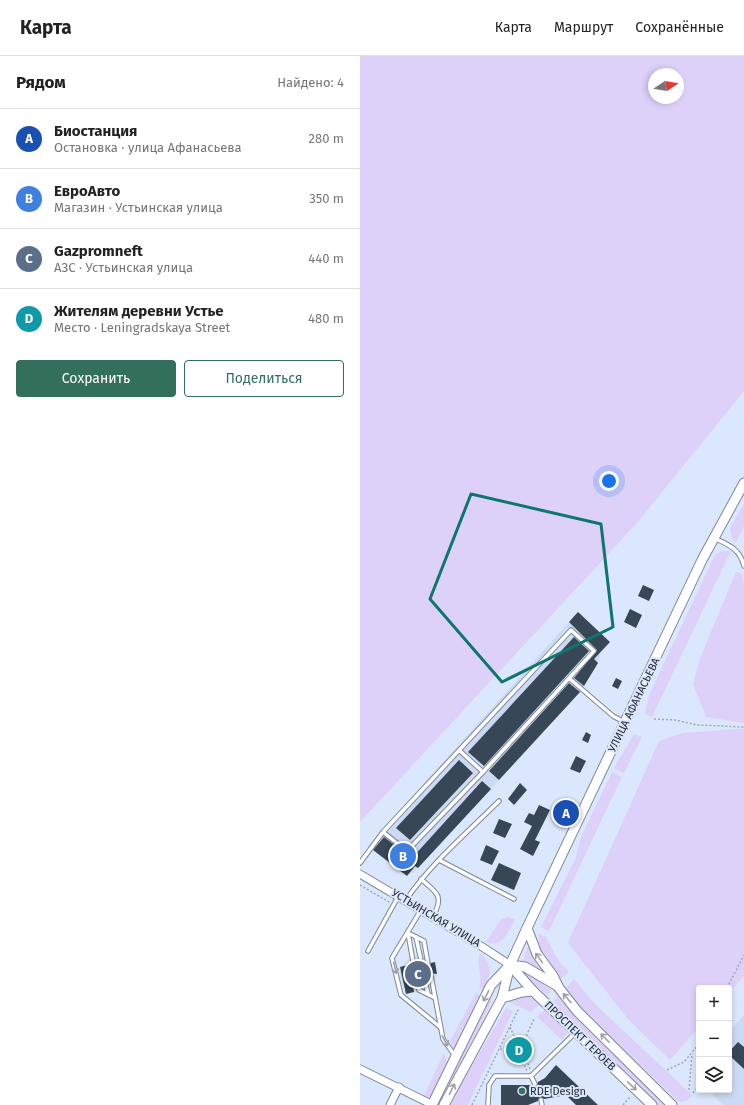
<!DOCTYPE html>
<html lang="ru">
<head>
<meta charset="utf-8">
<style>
  :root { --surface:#fff; --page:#f2f2f2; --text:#222; --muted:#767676; --line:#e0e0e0; --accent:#33705c }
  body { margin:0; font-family:"Fira Sans",sans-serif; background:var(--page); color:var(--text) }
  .controls { position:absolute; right:12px; bottom:12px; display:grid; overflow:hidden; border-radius:4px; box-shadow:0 2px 6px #0003 }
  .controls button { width:36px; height:36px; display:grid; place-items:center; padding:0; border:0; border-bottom:1px solid var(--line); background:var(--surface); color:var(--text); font:20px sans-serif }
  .compass { position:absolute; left:288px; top:12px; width:36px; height:36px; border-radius:50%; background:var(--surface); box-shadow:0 2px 6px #0003; rotate:78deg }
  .you { position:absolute; left:249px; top:425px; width:14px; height:14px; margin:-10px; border:3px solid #fff; border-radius:50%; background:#1a73e8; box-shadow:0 0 0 6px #1a73e833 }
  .badge { display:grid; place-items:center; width:26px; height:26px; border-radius:50%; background:var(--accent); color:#fff; font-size:13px; font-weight:700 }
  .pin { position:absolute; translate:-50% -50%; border:2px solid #fff; box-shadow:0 1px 4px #0006 }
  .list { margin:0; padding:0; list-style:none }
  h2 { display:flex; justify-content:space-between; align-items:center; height:52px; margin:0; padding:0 16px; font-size:17px }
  h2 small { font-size:13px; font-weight:400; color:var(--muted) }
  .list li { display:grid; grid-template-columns:26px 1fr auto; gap:12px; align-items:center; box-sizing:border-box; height:60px; padding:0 16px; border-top:1px solid var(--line) }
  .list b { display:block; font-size:15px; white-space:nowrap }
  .list p { margin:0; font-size:13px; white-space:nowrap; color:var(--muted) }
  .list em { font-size:13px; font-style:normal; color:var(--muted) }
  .actions { display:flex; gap:8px; padding:12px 16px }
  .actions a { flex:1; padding:9px 0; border:1px solid var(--accent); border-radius:4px; text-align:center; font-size:14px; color:var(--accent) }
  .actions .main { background:var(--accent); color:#fff }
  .icon { flex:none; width:22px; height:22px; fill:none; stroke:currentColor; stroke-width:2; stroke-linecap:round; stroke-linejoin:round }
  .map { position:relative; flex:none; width:384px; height:1049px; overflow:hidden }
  header { display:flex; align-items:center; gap:24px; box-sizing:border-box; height:56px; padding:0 20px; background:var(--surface); border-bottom:1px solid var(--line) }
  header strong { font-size:19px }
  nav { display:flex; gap:22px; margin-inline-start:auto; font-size:14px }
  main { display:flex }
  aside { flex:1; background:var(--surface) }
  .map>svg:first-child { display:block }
</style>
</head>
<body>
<header>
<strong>Карта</strong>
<nav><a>Карта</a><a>Маршрут</a><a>Сохранённые</a></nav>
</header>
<main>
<aside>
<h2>Рядом<small>Найдено: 4</small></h2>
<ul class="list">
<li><span class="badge" style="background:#1a4fb4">A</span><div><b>Биостанция</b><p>Остановка · улица Афанасьева</p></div><em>280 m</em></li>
<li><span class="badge" style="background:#3f7fe0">B</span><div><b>ЕвроАвто</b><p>Магазин · Устьинская улица</p></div><em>350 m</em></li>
<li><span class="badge" style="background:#5c6f8a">C</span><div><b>Gazpromneft</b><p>АЗС · Устьинская улица</p></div><em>440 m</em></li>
<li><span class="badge" style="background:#0f9aa8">D</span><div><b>Жителям деревни Устье</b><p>Место · Leningradskaya Street</p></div><em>480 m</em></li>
</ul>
<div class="actions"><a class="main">Сохранить</a><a>Поделиться</a></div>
</aside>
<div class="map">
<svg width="384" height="1049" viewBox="0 0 384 1049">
  <rect width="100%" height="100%" fill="#dbe7fc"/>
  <!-- built -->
  <g fill="#ccdaf5">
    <polygon points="218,556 250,586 241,595 238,607 220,636 58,812 50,805 50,800 24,780 13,794 7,791"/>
    <polygon points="384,959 384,1049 363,1049 348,1034 369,1034 369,976"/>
  </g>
  <!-- green -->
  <g fill="#ddd1fa" fill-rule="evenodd">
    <path d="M 0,0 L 384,0 L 384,335 L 277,467 L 0,766 ZM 294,18 L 318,18 L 318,42 L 294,42 Z"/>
    <polygon points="384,448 384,470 376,487 372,483 370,472"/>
    <polygon points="362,495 371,495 292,661 285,658 289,639 351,507 356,498"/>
    <polygon points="376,516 382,519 384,530 384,667 346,661 333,628 340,602"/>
    <polygon points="376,673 384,673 384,920 369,937 369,932 339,932 339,971 310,1004 268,963 208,887 299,685 323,677"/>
    <polygon points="274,678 282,681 264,717 254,712"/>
    <polygon points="252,716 262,721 189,875 181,871 216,801 221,781"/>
    <path d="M 149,861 L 155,864 C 149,875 142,893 126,886 L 141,863 Z"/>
    <path d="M 179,878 L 186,881 L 198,904 L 209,916 L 201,923 C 190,910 176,896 179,878 Z"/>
    <polygon points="170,890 193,924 163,905 167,892"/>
    <path d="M 120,897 C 134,909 131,919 123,934 L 119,932 C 124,920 115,908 120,897 Z"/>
    <polygon points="162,914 192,934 187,939 161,916"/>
    <polygon points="214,923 235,948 333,1040 326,1045 319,1046 221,952 206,932"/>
    <polygon points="116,937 121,940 95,992 92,992 90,985"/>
    <polygon points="168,940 180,947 171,956 149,946 155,941"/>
    <polygon points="198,941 233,979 306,1049 299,1049 192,946"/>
    <polygon points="130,944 132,945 80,1049 77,1049"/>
    <path d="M 146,952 L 153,955 L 108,1049 L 91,1049 C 107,1015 128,984 146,952 Z"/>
    <polygon points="186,952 206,972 207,977 202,984 177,961"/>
    <polygon points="84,997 87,1007 85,1012 71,1040 67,1042 64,1040"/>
  </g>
  <!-- building -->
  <g fill="#374755">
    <polygon points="283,529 294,534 289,545 278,540"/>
    <polygon points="270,553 282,559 276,572 264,566"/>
    <polygon points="218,556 250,586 234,603 238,607 224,630 214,622 237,594 209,566"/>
    <polygon points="214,581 229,595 124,710 108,696"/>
    <polygon points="256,622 262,625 258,633 252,630"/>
    <polygon points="209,627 220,636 139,724 129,715"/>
    <polygon points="226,676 231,679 228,687 222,684"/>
    <polygon points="216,700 226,705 220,717 210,713"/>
    <polygon points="99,704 113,717 50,784 36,772"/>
    <polygon points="122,725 131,733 58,812 55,810 47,820 13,794 24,781 52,802"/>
    <polygon points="160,727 167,734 154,749 148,743"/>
    <polygon points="179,749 190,754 175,784 180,786 173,800 160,793 172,770 164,766 169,757 174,759"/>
    <polygon points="139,763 152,768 145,782 133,777"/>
    <polygon points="126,789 139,795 132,809 120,804"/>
    <polygon points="139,807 161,817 154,834 131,824"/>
    <polygon points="75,906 77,918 70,917 67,921 64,918 60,922 55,920 52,924 54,936 46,938 40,911 48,909 54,914 57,910 61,912 65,909 69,911 71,907"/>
    <polygon points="378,986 384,991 384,1013 369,999 369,996"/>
    <polygon points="196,1009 238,1049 216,1049 206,1039 184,1043 180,1041 178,1045 168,1049 141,1049 141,1029 172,1029 176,1031 178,1026 185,1022"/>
  </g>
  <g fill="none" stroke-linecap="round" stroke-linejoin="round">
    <!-- service casing -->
    <g stroke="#7d879a" stroke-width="5.5">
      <g id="service">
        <path d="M 354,482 C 369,489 380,493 384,510"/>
        <polyline points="210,623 253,660 264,666"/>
        <polyline points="100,695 123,716"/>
        <polyline points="79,804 154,843"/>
        <polyline points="0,807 23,776 211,574 234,595 123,716 47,795 23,776"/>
        <path d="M 61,823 C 76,836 85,840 73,860"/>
        <path d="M 46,844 C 71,807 107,777 139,745"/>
        <polyline points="61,854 32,902 41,939 80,971"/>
        <polyline points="48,877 64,885 68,908"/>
        <polyline points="48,877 54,911"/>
        <polyline points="56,881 62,909"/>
        <polyline points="8,895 38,841"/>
        <polyline points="71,920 83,983 95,1000"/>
        <polyline points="64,921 68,938"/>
        <polyline points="57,923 59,934 75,942"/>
        <polyline points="171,1020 175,1028"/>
        <polyline points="181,1044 182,1049"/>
        <polyline points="128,1049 129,1029 135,1020 171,1020 215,977"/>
      </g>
    </g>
    <!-- minor casing -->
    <g stroke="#7d879a" stroke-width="9">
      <g id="minor">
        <polyline points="0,818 121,890 150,909"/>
        <polyline points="0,1013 73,1049"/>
        <polyline points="30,1049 39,1031"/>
      </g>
    </g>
    <!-- secondary casing -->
    <g stroke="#7d879a" stroke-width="11">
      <g id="secondary">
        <polyline points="167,872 177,898 193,920 199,932 217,955 312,1049"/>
        <polyline points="150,909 173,935 292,1049"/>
        <polyline points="150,909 165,911 196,929"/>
        <polyline points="142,942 162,936 173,935"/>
        <polyline points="72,1049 131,929 149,910"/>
        <polyline points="84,1049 142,942 150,909 167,872 342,504 384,427"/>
      </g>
    </g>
    <!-- path -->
    <g stroke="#9fa8b9" stroke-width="1.5" stroke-dasharray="2 2" stroke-linecap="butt">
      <polyline points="294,663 315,664 337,669 384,671"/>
      <polyline points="0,829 29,846"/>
      <polyline points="367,932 384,899"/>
      <polyline points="150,971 157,987"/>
      <circle cx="160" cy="994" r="8"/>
      <polyline points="163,987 174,963"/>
      <polyline points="140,993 152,993"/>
      <polyline points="165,1000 170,1013"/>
      <polyline points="161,1002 167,1015"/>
      <polyline points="307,1014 324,1006 339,988"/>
      <polyline points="329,1034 332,998"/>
      <polyline points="333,1037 339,1030"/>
      <polyline points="112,1049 158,954"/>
      <polyline points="263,1049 271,1040"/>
    </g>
    <!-- service -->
    <use href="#service" stroke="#fff" stroke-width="3.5"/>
    <!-- minor -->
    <use href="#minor" stroke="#fff" stroke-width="7"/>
    <!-- secondary -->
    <use href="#secondary" stroke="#fff" stroke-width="9"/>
  </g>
  <!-- one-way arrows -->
  <defs><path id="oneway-shaft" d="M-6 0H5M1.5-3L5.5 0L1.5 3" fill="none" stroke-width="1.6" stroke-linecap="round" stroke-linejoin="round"/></defs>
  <g stroke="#9ea0a3">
    <use href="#oneway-shaft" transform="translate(179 902) rotate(-125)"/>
    <use href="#oneway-shaft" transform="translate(35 912) rotate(78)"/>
    <use href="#oneway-shaft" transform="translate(126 940) rotate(117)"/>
    <use href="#oneway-shaft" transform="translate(207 942) rotate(-130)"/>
    <use href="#oneway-shaft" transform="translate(245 982) rotate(-135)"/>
    <use href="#oneway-shaft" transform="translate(85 985) rotate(61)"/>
    <use href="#oneway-shaft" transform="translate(272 1030) rotate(44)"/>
    <use href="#oneway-shaft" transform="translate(92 1033) rotate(-64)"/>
  </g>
  <!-- marked area -->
  <path fill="none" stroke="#0f766e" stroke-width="3" stroke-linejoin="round" d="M 111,438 L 241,468 L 253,571 L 142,626 L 70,543 Z"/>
  <!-- markers -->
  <circle fill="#33705c" stroke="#dbe7fc" stroke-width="1.5" cx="162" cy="1035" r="4"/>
  <g text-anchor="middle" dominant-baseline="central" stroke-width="4" stroke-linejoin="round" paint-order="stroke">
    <!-- street labels -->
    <g font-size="11" fill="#272b33" stroke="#dbe7fc">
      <text transform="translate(274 649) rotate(-64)">УЛИЦА АФАНАСЬЕВА</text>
      <text transform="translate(76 862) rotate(31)">УСТЬИНСКАЯ УЛИЦА</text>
      <text transform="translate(220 980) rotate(44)">ПРОСПЕКТ ГЕРОЕВ</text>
    </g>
    <!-- poi labels -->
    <g font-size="11" fill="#272b33" stroke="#dbe7fc" text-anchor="start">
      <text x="170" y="1035">RDE Design</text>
    </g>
  </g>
</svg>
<div class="controls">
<button>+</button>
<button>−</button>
<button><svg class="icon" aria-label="layers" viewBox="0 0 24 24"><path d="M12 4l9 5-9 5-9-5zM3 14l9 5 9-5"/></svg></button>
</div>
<svg class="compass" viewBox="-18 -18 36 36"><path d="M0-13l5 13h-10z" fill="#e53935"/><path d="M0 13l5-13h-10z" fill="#767676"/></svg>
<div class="you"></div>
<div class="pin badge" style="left:206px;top:757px;background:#1a4fb4">A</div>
<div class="pin badge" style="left:43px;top:800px;background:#3f7fe0">B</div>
<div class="pin badge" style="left:58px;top:918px;background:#5c6f8a">C</div>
<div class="pin badge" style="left:159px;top:994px;background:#0f9aa8">D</div>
</div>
</main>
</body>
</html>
